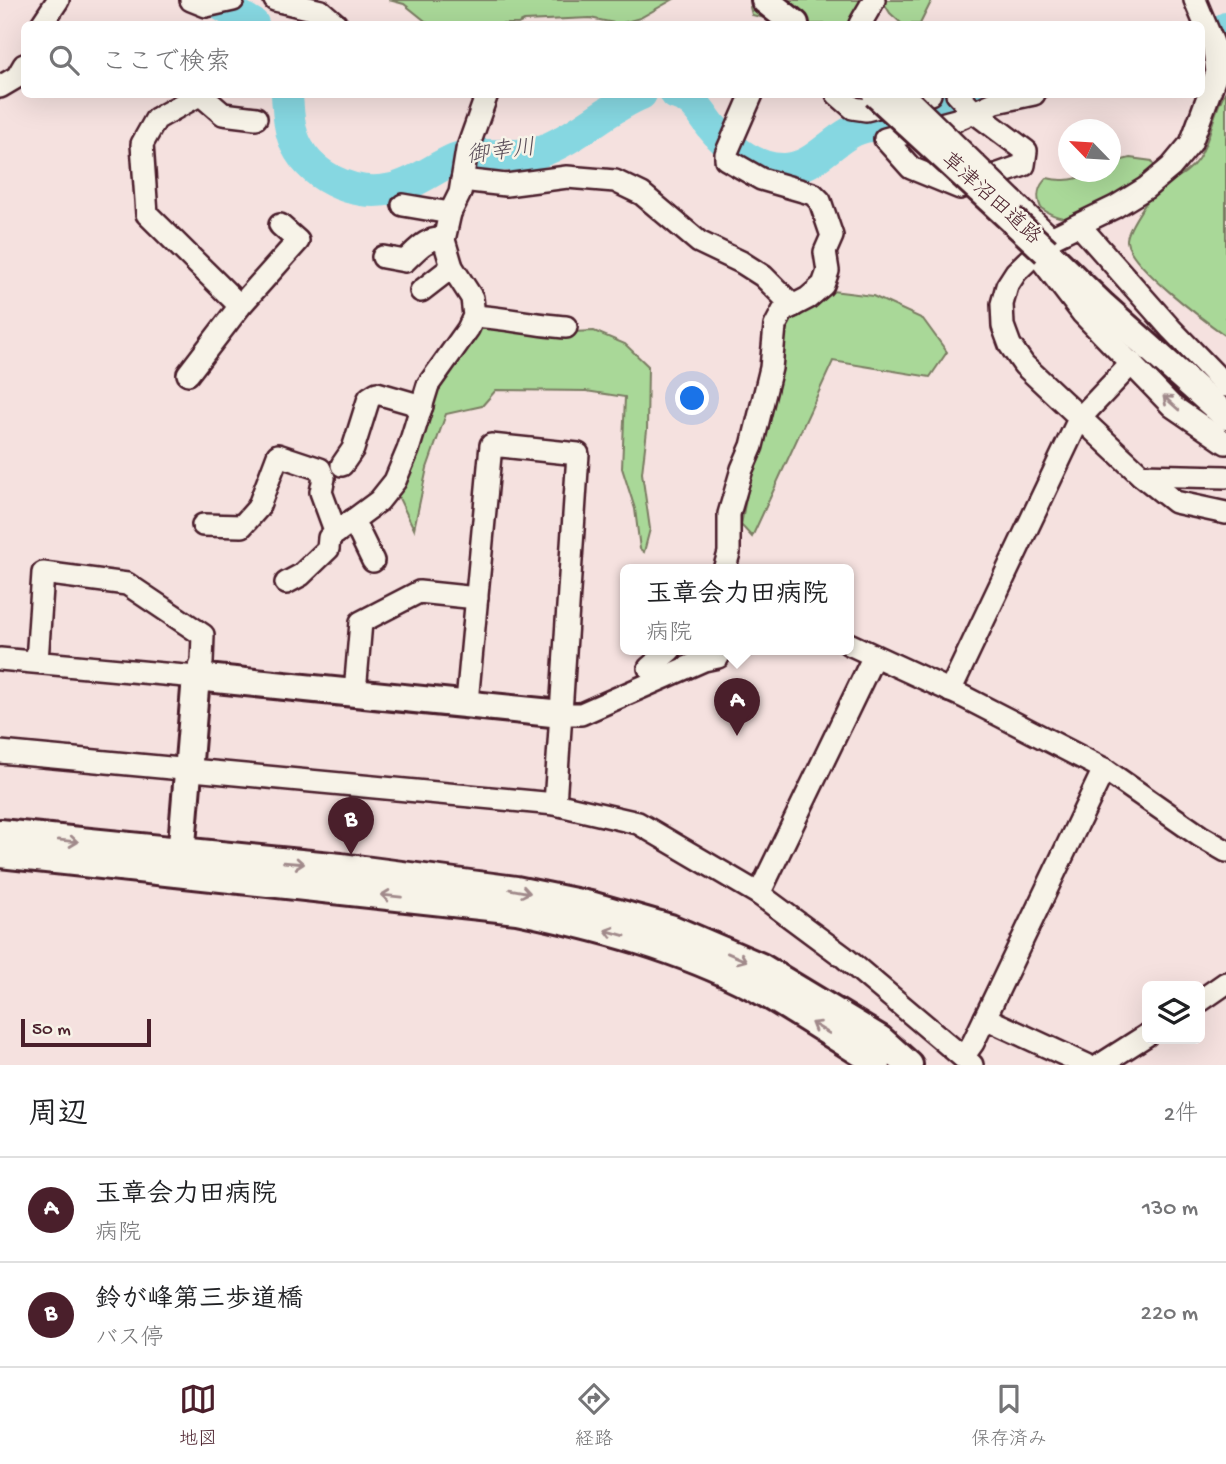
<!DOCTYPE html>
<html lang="ja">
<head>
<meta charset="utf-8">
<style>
  :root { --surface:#fff; --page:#f2f2f2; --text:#202124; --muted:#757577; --line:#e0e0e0; --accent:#4a1f2b }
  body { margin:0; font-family:"Gochi Hand","Klee One",sans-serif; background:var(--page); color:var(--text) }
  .controls { position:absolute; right:21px; bottom:21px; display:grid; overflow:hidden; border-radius:10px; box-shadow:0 7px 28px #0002 }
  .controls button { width:63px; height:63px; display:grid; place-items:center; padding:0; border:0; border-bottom:2px solid var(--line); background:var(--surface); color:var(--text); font:35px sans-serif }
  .compass { position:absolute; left:1058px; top:119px; width:63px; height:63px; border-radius:50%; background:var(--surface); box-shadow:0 7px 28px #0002; rotate:295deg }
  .scale { position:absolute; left:21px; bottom:18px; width:130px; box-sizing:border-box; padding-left:7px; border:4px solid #4a1f2b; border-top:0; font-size:19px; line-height:24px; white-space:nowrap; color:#4a1f2b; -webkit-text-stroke:5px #f7f3e8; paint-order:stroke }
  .you { position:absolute; left:693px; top:399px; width:24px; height:24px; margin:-18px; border:5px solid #fff; border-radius:50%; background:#1a73e8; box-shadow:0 0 0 10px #1a73e833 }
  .badge { display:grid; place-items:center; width:46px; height:46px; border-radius:50%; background:var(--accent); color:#fff; font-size:23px; font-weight:700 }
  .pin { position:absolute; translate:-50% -58px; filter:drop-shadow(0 2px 4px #0008) }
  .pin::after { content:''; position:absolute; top:37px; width:24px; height:21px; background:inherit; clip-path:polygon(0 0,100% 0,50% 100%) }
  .popup { position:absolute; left:620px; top:564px; width:234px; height:91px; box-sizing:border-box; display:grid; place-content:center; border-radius:10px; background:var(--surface); filter:drop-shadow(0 2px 5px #0005); font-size:23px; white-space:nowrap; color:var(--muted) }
  .popup b { font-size:26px; color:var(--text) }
  .popup::after { content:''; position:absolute; left:50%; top:100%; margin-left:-14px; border:14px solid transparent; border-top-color:var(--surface) }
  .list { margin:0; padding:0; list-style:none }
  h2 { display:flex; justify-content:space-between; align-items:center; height:91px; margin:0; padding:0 28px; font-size:30px }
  h2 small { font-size:23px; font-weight:400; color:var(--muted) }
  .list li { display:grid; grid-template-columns:46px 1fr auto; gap:21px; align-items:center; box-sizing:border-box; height:105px; padding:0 28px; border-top:2px solid var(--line) }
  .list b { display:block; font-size:26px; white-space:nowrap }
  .list p { margin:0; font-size:23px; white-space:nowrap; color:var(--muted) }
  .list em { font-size:23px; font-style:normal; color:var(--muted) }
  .icon { flex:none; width:38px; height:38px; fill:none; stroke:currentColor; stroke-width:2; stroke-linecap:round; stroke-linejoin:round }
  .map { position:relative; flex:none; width:1226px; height:1065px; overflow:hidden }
  .search { position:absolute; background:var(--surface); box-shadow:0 7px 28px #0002; left:21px; right:21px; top:21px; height:77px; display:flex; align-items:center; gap:18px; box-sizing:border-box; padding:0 24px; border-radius:10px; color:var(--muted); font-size:26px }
  .sheet { height:301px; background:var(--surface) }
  nav { display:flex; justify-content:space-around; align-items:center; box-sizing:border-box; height:98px; border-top:2px solid var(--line); background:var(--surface); font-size:19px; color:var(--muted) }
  nav a { display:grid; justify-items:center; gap:4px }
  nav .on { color:var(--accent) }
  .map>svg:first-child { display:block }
</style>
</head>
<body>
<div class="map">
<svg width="1226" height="1065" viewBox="0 0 1226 1065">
  <rect width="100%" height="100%" fill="#f5e1df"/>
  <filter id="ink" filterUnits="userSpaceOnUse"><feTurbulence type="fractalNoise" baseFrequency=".0143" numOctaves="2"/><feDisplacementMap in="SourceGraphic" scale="14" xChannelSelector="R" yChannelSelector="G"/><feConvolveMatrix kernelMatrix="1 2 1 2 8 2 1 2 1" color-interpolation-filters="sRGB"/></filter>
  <g filter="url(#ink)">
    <!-- green -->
    <g fill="#a9d898" stroke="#7a7c62" stroke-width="2">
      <polygon points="389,0 672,0 640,18 619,24 590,18 524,21 518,24 429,24 404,4"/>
      <polygon points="757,0 862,0 847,24 778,24 769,19 752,15 750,7"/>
      <polygon points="882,0 932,0 920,24 902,24 890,13"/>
      <path d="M 1226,91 L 1226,336 C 1205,321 1129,265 1127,241 C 1126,231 1148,198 1156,191 C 1170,179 1186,177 1198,159 C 1212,138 1212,112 1226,91 Z"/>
      <path d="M 1130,158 L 1152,161 L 1154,166 C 1143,182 1096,211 1077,217 C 1065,221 1050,215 1041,208 C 1036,197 1038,186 1047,178 C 1073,185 1086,172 1110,172 L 1111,163 Z"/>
      <polygon points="832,291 873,296 923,319 947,352 930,377 833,361 752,537 741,525 750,478 762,452 780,373 783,332 792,314 810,306"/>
      <polygon points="484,323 549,333 594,331 625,344 648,366 647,430 642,473 650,529 644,552 640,549 635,509 622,468 625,397 586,391 496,390 482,406 446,414 427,468 414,529 396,492 432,388 467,340"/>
    </g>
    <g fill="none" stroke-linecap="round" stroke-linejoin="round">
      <!-- river -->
      <g stroke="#86d7e1" stroke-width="32">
        <polyline points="213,0 253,24"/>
        <polyline points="1202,43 1226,28"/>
        <path d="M 287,94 C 288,108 288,123 293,137 C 306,176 354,198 392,189 C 415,184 434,168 455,159 C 477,150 514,160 539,152 C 576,139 605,109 641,94"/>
        <path d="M 676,94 C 694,98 701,113 711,126 C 729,148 755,170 785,169 C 819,168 837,129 871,126 L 947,107 L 975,94"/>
      </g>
      <!-- minor casing -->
      <g stroke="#4a1f2b" stroke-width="26">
        <g id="minor">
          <polyline points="191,0 206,6 233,0"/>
          <polyline points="275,0 321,11 336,24"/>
          <polyline points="1195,0 1213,43 1217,72 1191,143 1171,167 1146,188 1115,207 1051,238 1016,272 1007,286 1002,304 1003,326 1010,345 1024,365 1141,475 1226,477"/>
          <polyline points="42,24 58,0"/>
          <polyline points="860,24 874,0"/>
          <polyline points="0,87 17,77 24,65"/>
          <polyline points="201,94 156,119 142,144 147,214 240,306"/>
          <polyline points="837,94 853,108 866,110 930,94"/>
          <polyline points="957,94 974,112 1026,151 1024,165 960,188 911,168 885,139 956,120 996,102 1034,94"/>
          <polyline points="201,95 223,114 256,118"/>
          <polyline points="462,180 506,185 567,177 615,181 642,194 699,242 741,262 763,276 793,306"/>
          <polyline points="1013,201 1051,238"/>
          <polyline points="403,205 450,213"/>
          <polyline points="1079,225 1171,329 1226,386"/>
          <path d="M 383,257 L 405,261 C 417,250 427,236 444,240"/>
          <polyline points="1040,258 1083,314 1172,406 1226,443"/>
          <polyline points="421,291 452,267"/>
          <path d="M 474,316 C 506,318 535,325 566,327"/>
          <polyline points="188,374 240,306 298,241 280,225"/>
          <polyline points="342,465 353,449 369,398 377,393 422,406"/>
          <polyline points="1141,475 1175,502 1226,513"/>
          <polyline points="353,520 373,561"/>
          <polyline points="203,525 242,526 258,508 278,455 320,469 324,478 321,492 336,533"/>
          <polyline points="724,570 729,553 729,514 742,469 752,446 771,368 775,326 783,311 808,298 823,285 828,271 825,252 832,236 820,201 813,194 761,179 726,159 726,154 752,94"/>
          <polyline points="286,583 301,575 328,549 329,538 379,501 395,481 408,450 428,385 468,329 474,316 472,298 452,267 444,240 450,213 460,193 467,150 487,94"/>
          <polyline points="849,644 964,697 1104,769 1200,836 1226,851"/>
          <polyline points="0,659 196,677 202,662 203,635 127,584 43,573 37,661"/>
          <polyline points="649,668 670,650"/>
          <polyline points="950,691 1079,419 1132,363"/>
          <polyline points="355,692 361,622 419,592 477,598"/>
          <polyline points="467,702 491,445 578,454 555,804"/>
          <polyline points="562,714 581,714 704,660 718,657 721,650"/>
          <polyline points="0,752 555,804 638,823 759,894 844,957 972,1065"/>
          <polyline points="759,894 874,656"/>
          <polyline points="1200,1001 1226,983"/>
          <polyline points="985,1018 1087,1065"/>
          <polyline points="963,1057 973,1043 1104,769"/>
          <polyline points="1100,1065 1147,1035"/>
        </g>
      </g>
      <!-- tertiary casing -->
      <g stroke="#4a1f2b" stroke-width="32">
        <g id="tertiary">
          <polyline points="765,0 795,24"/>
          <polyline points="1046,251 1103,306 1226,416"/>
          <polyline points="0,833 341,867 516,890 590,905 670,928 761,967 880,1039 909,1065"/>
          <path d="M 0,854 L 517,910 C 599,927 680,948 754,987 C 793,1008 830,1034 868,1057 L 877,1065"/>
          <polyline points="180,868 196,677 562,714"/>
        </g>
      </g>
      <!-- minor -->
      <use href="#minor" stroke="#f7f3e8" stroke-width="21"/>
      <!-- tertiary -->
      <use href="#tertiary" stroke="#f7f3e8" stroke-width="26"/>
      <!-- minor-bridge casing -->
      <g stroke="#4a1f2b" stroke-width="26" stroke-linecap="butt">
        <polyline id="minor-bridge" points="903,94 1013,201"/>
      </g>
      <!-- tertiary-bridge casing -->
      <g stroke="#4a1f2b" stroke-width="32" stroke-linecap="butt">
        <polyline id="tertiary-bridge" points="876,94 1046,251"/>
      </g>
      <!-- minor-bridge -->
      <use href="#minor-bridge" stroke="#f7f3e8" stroke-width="21"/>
      <!-- tertiary-bridge -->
      <use href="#tertiary-bridge" stroke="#f7f3e8" stroke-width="26"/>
    </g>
    <!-- one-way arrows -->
    <defs><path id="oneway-shaft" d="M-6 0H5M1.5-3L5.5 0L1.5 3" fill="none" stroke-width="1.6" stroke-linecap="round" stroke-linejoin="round" transform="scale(1.75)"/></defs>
    <g stroke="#a0898a">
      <use href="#oneway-shaft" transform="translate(1171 403) rotate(-138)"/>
      <use href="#oneway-shaft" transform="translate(68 841) rotate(6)"/>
      <use href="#oneway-shaft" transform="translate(294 863) rotate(5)"/>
      <use href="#oneway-shaft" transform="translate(520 891) rotate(10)"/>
      <use href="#oneway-shaft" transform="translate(391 896) rotate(-174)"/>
      <use href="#oneway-shaft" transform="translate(615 933) rotate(-164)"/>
      <use href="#oneway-shaft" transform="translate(737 957) rotate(23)"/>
      <use href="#oneway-shaft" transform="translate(820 1028) rotate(-149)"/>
    </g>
  </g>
  <g text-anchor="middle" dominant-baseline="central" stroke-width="5" stroke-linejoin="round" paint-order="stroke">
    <!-- street labels -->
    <g font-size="21" fill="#4a1f2b" stroke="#f7f3e8">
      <text transform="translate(990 200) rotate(42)">草津沼田道路</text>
    </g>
    <!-- water labels -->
    <g font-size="23" font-style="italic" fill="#594d58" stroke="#f7f3e8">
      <text transform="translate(501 153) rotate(-7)">御幸川</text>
    </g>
  </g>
</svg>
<div class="controls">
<button><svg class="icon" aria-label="layers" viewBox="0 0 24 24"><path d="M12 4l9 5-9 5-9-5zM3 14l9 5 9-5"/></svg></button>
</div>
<svg class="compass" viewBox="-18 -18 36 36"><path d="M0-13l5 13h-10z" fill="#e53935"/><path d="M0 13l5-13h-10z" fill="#757577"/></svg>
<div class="scale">50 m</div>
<div class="you"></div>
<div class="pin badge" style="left:737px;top:736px">A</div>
<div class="popup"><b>玉章会力田病院</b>病院</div>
<div class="pin badge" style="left:351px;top:855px">B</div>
<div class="search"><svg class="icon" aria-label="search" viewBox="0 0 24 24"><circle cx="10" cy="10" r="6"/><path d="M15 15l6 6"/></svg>ここで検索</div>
</div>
<section class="sheet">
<h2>周辺<small>2件</small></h2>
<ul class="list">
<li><span class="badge">A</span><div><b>玉章会力田病院</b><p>病院</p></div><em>130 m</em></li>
<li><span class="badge">B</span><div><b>鈴が峰第三歩道橋</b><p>バス停</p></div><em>220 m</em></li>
</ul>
</section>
<nav>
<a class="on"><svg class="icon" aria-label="map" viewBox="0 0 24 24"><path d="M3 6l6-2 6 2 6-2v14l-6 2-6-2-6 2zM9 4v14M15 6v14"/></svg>地図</a>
<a><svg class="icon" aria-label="directions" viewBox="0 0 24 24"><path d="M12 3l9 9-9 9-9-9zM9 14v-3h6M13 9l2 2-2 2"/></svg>経路</a>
<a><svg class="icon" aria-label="saved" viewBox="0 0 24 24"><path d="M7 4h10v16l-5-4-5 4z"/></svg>保存済み</a>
</nav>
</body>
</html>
